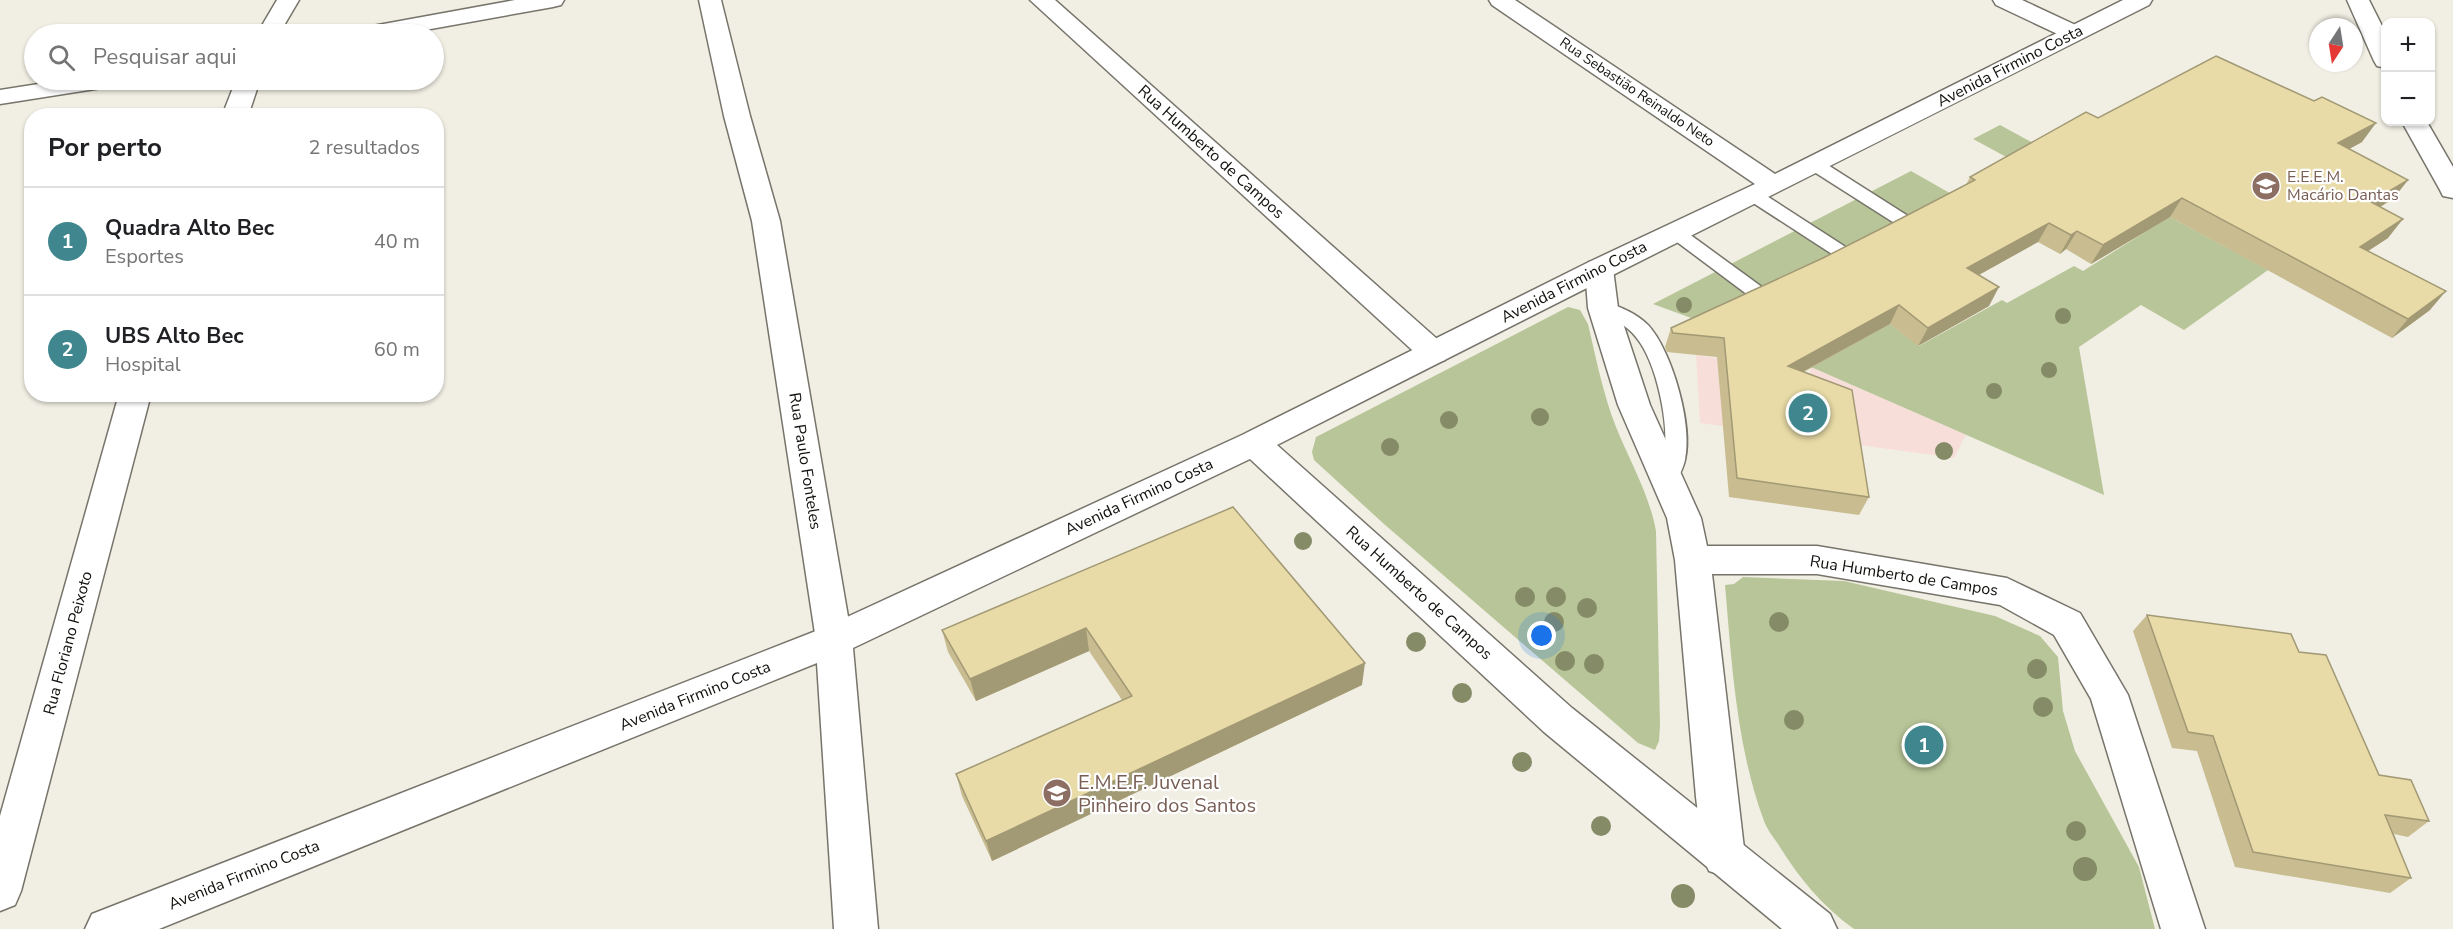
<!DOCTYPE html>
<html lang="pt">
<head>
<meta charset="utf-8">
<style>
  :root { --surface:#fff; --page:#f6f6f6; --text:#202124; --muted:#757577; --line:#e0e0e0; --accent:#3f868e }
  body { margin:0; font-family:"Nunito Sans",sans-serif; background:var(--page); color:var(--text) }
  .controls { position:absolute; right:18px; top:18px; display:grid; overflow:hidden; border-radius:12px; box-shadow:0 2px 4px #0004 }
  .controls button { width:54px; height:54px; display:grid; place-items:center; padding:0; border:0; border-bottom:2px solid var(--line); background:var(--surface); color:var(--text); font:30px sans-serif }
  .compass { position:absolute; left:2309px; top:18px; width:54px; height:54px; border-radius:50%; background:var(--surface); box-shadow:0 2px 4px #0004; rotate:192deg }
  .you { position:absolute; left:1542px; top:636px; width:21px; height:21px; margin:-15px; border:4px solid #fff; border-radius:50%; background:#1a73e8; box-shadow:0 0 0 9px #1a73e833 }
  .badge { display:grid; place-items:center; width:39px; height:39px; border-radius:50%; background:var(--accent); color:#fff; font-size:20px; font-weight:700 }
  .pin { position:absolute; translate:-50% -50%; border:3px solid #fff; box-shadow:0 2px 6px #0006 }
  .list { margin:0; padding:0; list-style:none }
  h2 { display:flex; justify-content:space-between; align-items:center; height:78px; margin:0; padding:0 24px; font-size:26px }
  h2 small { font-size:20px; font-weight:400; color:var(--muted) }
  .list li { display:grid; grid-template-columns:39px 1fr auto; gap:18px; align-items:center; box-sizing:border-box; height:108px; padding:0 24px; border-top:2px solid var(--line) }
  .list b { display:block; font-size:22px; white-space:nowrap }
  .list p { margin:0; font-size:20px; white-space:nowrap; color:var(--muted) }
  .list em { font-size:20px; font-style:normal; color:var(--muted) }
  .icon { flex:none; width:33px; height:33px; fill:none; stroke:currentColor; stroke-width:2; stroke-linecap:round; stroke-linejoin:round }
  .map { position:relative; flex:none; width:2453px; height:929px; overflow:hidden }
  .search { position:absolute; background:var(--surface); box-shadow:0 2px 4px #0004; left:24px; top:24px; width:420px; height:66px; display:flex; align-items:center; gap:15px; box-sizing:border-box; padding:0 21px; border-radius:33px; color:var(--muted); font-size:22px }
  .panel { position:absolute; background:var(--surface); box-shadow:0 2px 4px #0004; left:24px; top:108px; width:420px; height:294px; border-radius:24px }
  .map>svg:first-child { display:block }
</style>
</head>
<body>
<div class="map">
<svg width="2453" height="929" viewBox="0 0 2453 929">
  <rect width="100%" height="100%" fill="#f1efe4"/>
  <!-- medical -->
  <polygon fill="#f8ded9" points="1696,355 1810,373 1811,367 1966,435 1954,458 1700,423"/>
  <!-- green -->
  <g fill="#b8c598">
    <polygon points="2000,125 2268,270 2184,330 2141,305 2079,347 2104,495 1811,367 1890,324 1919,346 2002,300 2007,303 2074,266 2083,271 2145,232 1973,139"/>
    <polygon points="1911,171 1962,200 1713,326 1653,304"/>
    <path d="M 1568,307 L 1580,310 L 1588,324 C 1596,358 1603,394 1616,427 C 1630,462 1649,493 1656,531 L 1660,725 L 1659,741 L 1655,750 L 1638,743 L 1384,524 L 1314,460 L 1312,452 L 1316,437 Z"/>
    <path d="M 1743,577 L 1844,581 L 1995,616 L 2040,636 L 2058,657 L 2063,711 L 2075,751 L 2139,867 L 2155,929 L 1854,929 C 1822,906 1799,878 1778,844 C 1773,837 1767,829 1764,821 C 1736,745 1732,665 1725,585 L 1734,584 Z"/>
  </g>
  <g fill="none" stroke-linecap="round" stroke-linejoin="round">
    <!-- service casing -->
    <g stroke="#77746b" stroke-width="3">
      <g id="service">
        <polygon points="1814,159 1820,160 1908,216 1911,220 1908,224 1896,224 1808,168 1806,164 1808,160"/>
        <polygon points="1753,190 1759,191 1844,246 1847,250 1844,254 1832,254 1747,199 1744,195 1747,191"/>
        <polygon points="1675,226 1681,228 1766,290 1768,294 1766,298 1752,298 1669,236 1666,232 1669,228"/>
        <path d="M 1603,302 C 1619,306 1636,313 1648,325 C 1672,351 1693,425 1685,460 C 1683,469 1678,478 1674,486 L 1666,488 L 1658,486 L 1655,480 C 1658,473 1663,466 1664,458 C 1670,426 1657,362 1636,337 C 1626,324 1611,318 1596,312 L 1594,308 L 1596,304 Z"/>
      </g>
    </g>
    <!-- minor casing -->
    <g stroke="#77746b" stroke-width="3">
      <g id="minor">
        <polygon points="277,0 299,0 279,34 257,34"/>
        <polygon points="699,0 721,0 750,116 780,221 852,640 847,651 834,655 821,651 816,640 752,221 724,116"/>
        <polygon points="1030,0 1055,0 1445,346 1449,353 1445,360 1434,364 1423,360"/>
        <polygon points="1993,0 2022,0 2082,28 2086,33 2082,38 2074,40 2066,38 1996,5"/>
        <polygon points="2347,0 2369,0 2386,34 2386,68 2377,66 2374,61"/>
        <polygon points="236,80 260,80 248,116 222,116"/>
        <polygon points="2402,122 2427,122 2453,167 2453,198 2443,196 2440,190"/>
        <polygon points="1599,260 1609,262 1613,269 1618,308 1650,405 1701,518 1707,546 1817,546 2007,578 2080,613 2128,695 2205,929 2161,929 2091,699 2054,635 2000,605 1817,574 1712,574 1745,857 1739,871 1724,876 1709,871 1703,857 1696,797 1675,560 1667,518 1618,405 1588,308 1585,269 1589,262"/>
        <polygon points="119,394 151,394 21,891 15,905 0,911 0,816"/>
      </g>
    </g>
    <!-- tertiary casing -->
    <g stroke="#77746b" stroke-width="3">
      <g id="tertiary">
        <polygon points="515,0 564,0 561,5 553,7 403,34 355,34 359,29 367,27"/>
        <path d="M 1489,0 L 1515,0 L 1775,174 L 2123,0 L 2152,0 L 2149,5 C 1859,152 1567,297 1277,445 L 1572,708 L 1830,914 L 1837,929 L 1782,929 L 1544,732 L 1250,459 L 853,648 L 878,929 L 834,929 L 817,663 L 159,929 L 85,929 L 92,914 L 821,629 L 1242,435 L 1589,262 L 1755,184 L 1492,5 Z"/>
        <polygon points="64,80 120,80 117,85 108,87 0,104 0,90"/>
      </g>
    </g>
    <!-- service -->
    <use href="#service" fill="#fff" fill-rule="evenodd"/>
    <!-- minor -->
    <use href="#minor" fill="#fff" fill-rule="evenodd"/>
    <!-- tertiary -->
    <use href="#tertiary" fill="#fff" fill-rule="evenodd"/>
  </g>
  <!-- trees -->
  <g fill="#868b67">
    <circle cx="1684" cy="305" r="8"/>
    <circle cx="2063" cy="316" r="8"/>
    <circle cx="2049" cy="370" r="8"/>
    <circle cx="1994" cy="391" r="8"/>
    <circle cx="1540" cy="417" r="9"/>
    <circle cx="1449" cy="420" r="9"/>
    <circle cx="1390" cy="447" r="9"/>
    <circle cx="1944" cy="451" r="9"/>
    <circle cx="1303" cy="541" r="9"/>
    <circle cx="1525" cy="597" r="10"/>
    <circle cx="1556" cy="597" r="10"/>
    <circle cx="1587" cy="608" r="10"/>
    <circle cx="1554" cy="622" r="10"/>
    <circle cx="1779" cy="622" r="10"/>
    <circle cx="1416" cy="642" r="10"/>
    <circle cx="1565" cy="661" r="10"/>
    <circle cx="1594" cy="664" r="10"/>
    <circle cx="2037" cy="669" r="10"/>
    <circle cx="1462" cy="693" r="10"/>
    <circle cx="2043" cy="707" r="10"/>
    <circle cx="1794" cy="720" r="10"/>
    <circle cx="1522" cy="762" r="10"/>
    <circle cx="1601" cy="826" r="10"/>
    <circle cx="2076" cy="831" r="10"/>
    <circle cx="2085" cy="869" r="12"/>
    <circle cx="1683" cy="896" r="12"/>
  </g>
  <!-- wall -->
  <g fill="#c8bc90">
    <polygon points="2098,118 2362,142 2349,149 2408,180 2393,199 2380,207 2388,238 2368,251 2430,310 2392,338 2170,217 2091,264 2066,249 2060,254 2038,242 1979,275 1989,306 1918,346 1890,324 1804,372 1869,497 1859,515 1729,497 1717,357 1667,352 1665,347 1671,328 1823,258 1966,185 1970,177"/>
    <polygon points="1233,507 1362,685 992,861 962,796 956,774 1122,700 1089,651 976,701 948,652 942,630"/>
    <polygon points="2147,615 2299,652 2379,775 2429,821 2408,837 2394,834 2411,878 2390,893 2235,867 2197,751 2172,748 2133,631"/>
  </g>
  <!-- shaded-wall -->
  <g fill="#a29975">
    <polygon points="2376,123 2362,142 2325,162 2338,143"/>
    <polygon points="2408,180 2393,199 2356,221 2371,202"/>
    <polygon points="2182,198 2170,217 2091,264 2103,245"/>
    <polygon points="2403,219 2388,238 2345,266 2360,247"/>
    <polygon points="2049,223 2038,242 1957,287 1967,268"/>
    <polygon points="2077,231 2066,249 2060,254 2071,235"/>
    <polygon points="1999,287 1989,306 1918,346 1928,328"/>
    <polygon points="2446,291 2430,310 2392,338 2408,319"/>
    <polygon points="1899,305 1890,324 1780,384 1788,366"/>
    <polygon points="1086,628 1089,651 976,701 970,679"/>
    <polygon points="1365,663 1362,685 992,861 986,841"/>
  </g>
  <!-- building -->
  <g fill="#e8dba7" stroke="#a29975" stroke-width="1.5">
    <polygon points="2216,56 2314,101 2322,97 2376,123 2338,143 2408,180 2371,202 2403,219 2360,247 2446,291 2408,319 2182,198 2103,245 2077,231 2071,235 2049,223 1967,268 1999,287 1928,328 1899,305 1788,366 1852,390 1869,497 1737,478 1724,338 1673,333 1671,328 1823,258 1900,219 1975,180 1970,177 2086,112 2098,118"/>
    <polygon points="1233,507 1365,663 986,841 956,774 1132,696 1086,628 970,679 942,630"/>
    <polygon points="2147,615 2291,634 2299,652 2326,655 2379,775 2411,780 2429,821 2385,815 2411,878 2253,852 2213,736 2188,732"/>
  </g>
  <!-- icons -->
  <defs>
    <g id="school-disc" transform="scale(1.5)"><circle r="9.5" fill="#8d6e63" stroke="#fff"/><path d="M0-5L7-2L0 1L-7-2ZM-4 1L0 2.5L4 1V4Q0 6-4 4Z" fill="#fff"/></g>
  </defs>
  <g fill-rule="evenodd">
    <use href="#school-disc" x="2266" y="186"/>
    <use href="#school-disc" x="1057" y="793"/>
  </g>
  <g text-anchor="middle" dominant-baseline="central" stroke-width="4.5" stroke-linejoin="round" paint-order="stroke">
    <!-- far-street labels -->
    <g font-size="14" fill="#11100c" stroke="#fff">
      <text transform="translate(1637 92) rotate(34)">Rua Sebastião Reinaldo Neto</text>
    </g>
    <!-- street labels -->
    <g font-size="16" fill="#11100c" stroke="#fff">
      <text transform="translate(2010 66) rotate(-27)">Avenida Firmino Costa</text>
      <text transform="translate(1211 152) rotate(42)">Rua Humberto de Campos</text>
      <text transform="translate(1574 282) rotate(-27)">Avenida Firmino Costa</text>
      <text transform="translate(805 461) rotate(81)">Rua Paulo Fonteles</text>
      <text transform="translate(1139 497) rotate(-25)">Avenida Firmino Costa</text>
      <text transform="translate(1904 576) rotate(9)">Rua Humberto de Campos</text>
      <text transform="translate(1419 593) rotate(42)">Rua Humberto de Campos</text>
      <text transform="translate(68 643) rotate(-75)">Rua Floriano Peixoto</text>
      <text transform="translate(695 696) rotate(-22)">Avenida Firmino Costa</text>
      <text transform="translate(244 875) rotate(-22)">Avenida Firmino Costa</text>
    </g>
    <!-- education labels -->
    <g font-size="16" fill="#785e54" stroke="#fff" text-anchor="start">
      <text x="2287" y="177">E.E.E.M.<tspan x="2287" dy="18">Macário Dantas</tspan></text>
    </g>
    <!-- near-education labels -->
    <g font-size="20" fill="#785e54" stroke="#fff" text-anchor="start">
      <text x="1078" y="782">E.M.E.F. Juvenal<tspan x="1078" dy="23">Pinheiro dos Santos</tspan></text>
    </g>
  </g>
</svg>
<div class="controls">
<button>+</button>
<button>−</button>
</div>
<svg class="compass" viewBox="-18 -18 36 36"><path d="M0-13l5 13h-10z" fill="#e53935"/><path d="M0 13l5-13h-10z" fill="#757577"/></svg>
<div class="you"></div>
<div class="pin badge" style="left:1924px;top:745px">1</div>
<div class="pin badge" style="left:1808px;top:413px">2</div>
<div class="search"><svg class="icon" aria-label="search" viewBox="0 0 24 24"><circle cx="10" cy="10" r="6"/><path d="M15 15l6 6"/></svg>Pesquisar aqui</div>
<section class="panel">
<h2>Por perto<small>2 resultados</small></h2>
<ul class="list">
<li><span class="badge">1</span><div><b>Quadra Alto Bec</b><p>Esportes</p></div><em>40 m</em></li>
<li><span class="badge">2</span><div><b>UBS Alto Bec</b><p>Hospital</p></div><em>60 m</em></li>
</ul>
</section>
</div>
</body>
</html>
